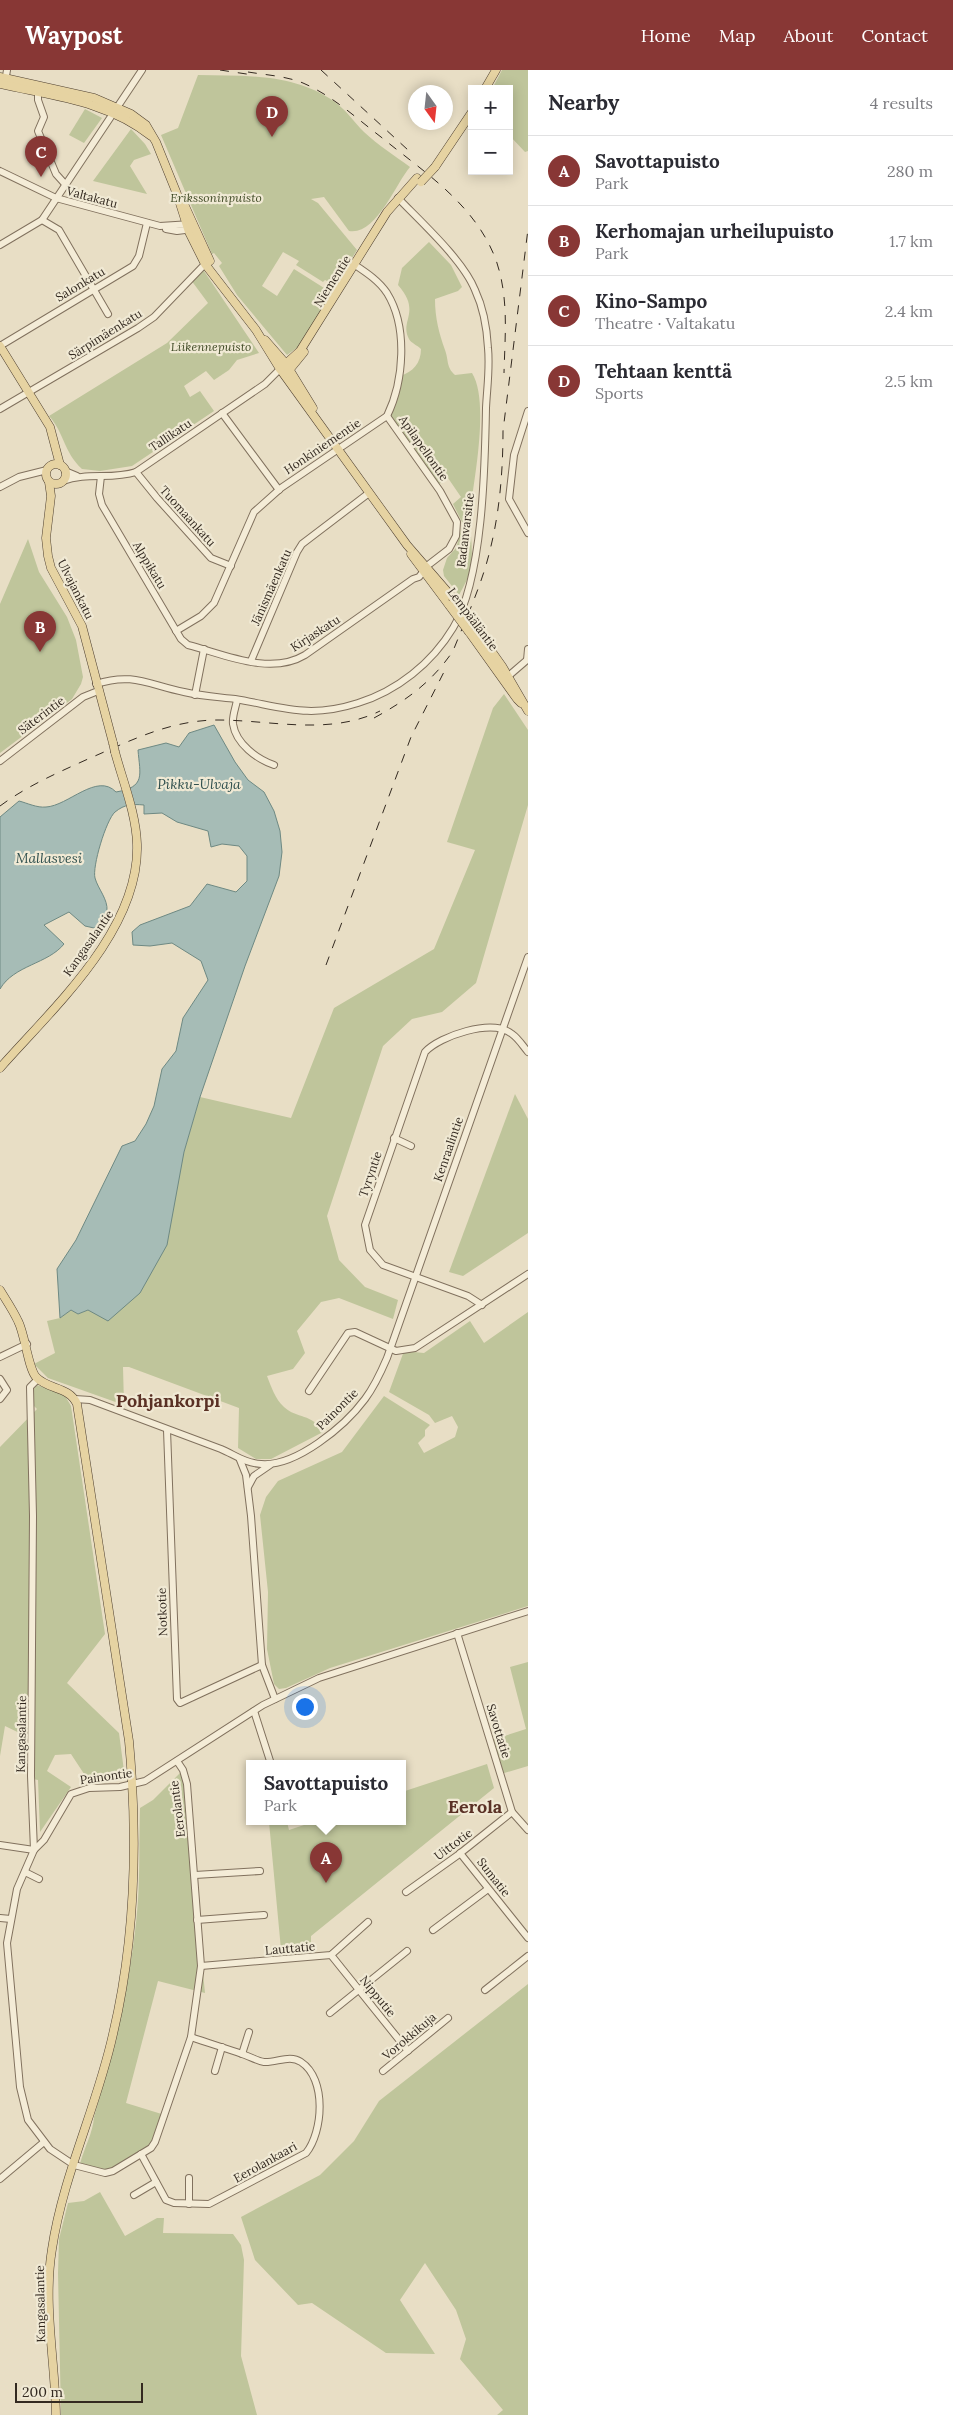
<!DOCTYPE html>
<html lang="en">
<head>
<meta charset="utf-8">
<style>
  :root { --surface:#fff; --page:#f2f2f3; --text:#2b2b33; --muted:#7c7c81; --line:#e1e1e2; --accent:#883735 }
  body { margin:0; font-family:Lora,serif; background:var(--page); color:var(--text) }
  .controls { position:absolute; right:15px; top:15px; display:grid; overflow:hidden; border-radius:0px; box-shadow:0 2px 12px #0003 }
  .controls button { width:45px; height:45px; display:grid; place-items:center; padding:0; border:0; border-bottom:1px solid var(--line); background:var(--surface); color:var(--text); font:25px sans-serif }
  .compass { position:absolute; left:408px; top:15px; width:45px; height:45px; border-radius:50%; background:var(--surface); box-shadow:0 2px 12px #0003; rotate:165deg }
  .scale { position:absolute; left:15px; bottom:12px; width:128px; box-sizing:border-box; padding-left:5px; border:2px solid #332920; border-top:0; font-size:14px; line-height:18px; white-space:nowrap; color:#332920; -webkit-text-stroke:4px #f0e9d4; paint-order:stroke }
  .you { position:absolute; left:304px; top:1636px; width:18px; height:18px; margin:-12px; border:4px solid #fff; border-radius:50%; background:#1a73e8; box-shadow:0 0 0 8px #1a73e833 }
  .badge { display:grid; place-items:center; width:32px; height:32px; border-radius:50%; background:var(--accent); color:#fff; font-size:16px; font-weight:700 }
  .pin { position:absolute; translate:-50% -41px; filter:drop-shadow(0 1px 2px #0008) }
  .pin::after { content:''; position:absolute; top:26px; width:18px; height:15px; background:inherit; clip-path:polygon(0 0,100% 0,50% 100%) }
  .popup { position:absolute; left:246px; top:1690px; width:160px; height:65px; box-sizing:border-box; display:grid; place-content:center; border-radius:0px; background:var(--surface); filter:drop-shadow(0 1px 4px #0005); font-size:16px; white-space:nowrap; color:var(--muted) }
  .popup b { font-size:19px; color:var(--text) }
  .popup::after { content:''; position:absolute; left:50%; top:100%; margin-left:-10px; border:10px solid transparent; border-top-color:var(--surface) }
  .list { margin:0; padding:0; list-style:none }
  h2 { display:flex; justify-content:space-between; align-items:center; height:65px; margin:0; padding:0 20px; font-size:21px }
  h2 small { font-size:16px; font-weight:400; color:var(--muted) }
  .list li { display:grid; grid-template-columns:32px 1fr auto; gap:15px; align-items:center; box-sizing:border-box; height:70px; padding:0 20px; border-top:1px solid var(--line) }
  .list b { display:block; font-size:19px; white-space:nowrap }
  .list p { margin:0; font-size:16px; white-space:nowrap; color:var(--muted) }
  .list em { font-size:16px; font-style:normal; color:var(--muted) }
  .map { position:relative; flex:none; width:528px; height:2345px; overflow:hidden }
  header { display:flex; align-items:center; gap:30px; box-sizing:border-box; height:70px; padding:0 25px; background:var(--accent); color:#fff }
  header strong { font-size:24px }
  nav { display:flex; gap:28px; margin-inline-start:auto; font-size:18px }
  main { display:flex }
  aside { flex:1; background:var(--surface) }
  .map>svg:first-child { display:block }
</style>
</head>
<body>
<header>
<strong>Waypost</strong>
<nav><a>Home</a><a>Map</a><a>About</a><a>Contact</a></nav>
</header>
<main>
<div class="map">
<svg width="528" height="2345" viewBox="0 0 528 2345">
  <rect width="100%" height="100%" fill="#e8dec5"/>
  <!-- green -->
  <g fill="#bfc59b">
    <polygon points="502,0 528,0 528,81 525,82 509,65 509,19 492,19"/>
    <path d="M 198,5 C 246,6 294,3 335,32 C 346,40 354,52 364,62 C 378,75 395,86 410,97 C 396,113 376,166 349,161 L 324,127 L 311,129 L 318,133 L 357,180 L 335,215 L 325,210 L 323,212 L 296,195 L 299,191 L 283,182 L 262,216 L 277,226 L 294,199 L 332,223 L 298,277 L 287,285 L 237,225 L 219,196 L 222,193 L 214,183 L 212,184 L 161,65 L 178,58 Z"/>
    <polygon points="85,39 102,48 84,73 69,65"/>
    <polygon points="131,59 145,74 151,84 134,90 130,96 147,124 93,111"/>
    <path d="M 429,172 L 451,195 L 462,217 L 458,221 L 435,229 C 435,248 439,263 445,280 C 449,291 446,297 455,305 L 472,303 C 489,330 475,404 471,435 C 468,455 474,476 471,497 C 469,507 464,516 459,525 L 444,506 L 443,500 L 447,488 L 456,478 L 463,454 L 453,434 L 461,427 L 448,408 L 439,414 L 390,345 L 400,306 C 413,302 421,293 421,279 C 417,275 411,273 409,269 C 399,251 422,242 398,215 L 402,198 Z"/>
    <path d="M 202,198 L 259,283 L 237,290 L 229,300 L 214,310 L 206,301 L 184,316 L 190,327 L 200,321 L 214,341 L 132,396 L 100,401 L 82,399 C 63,381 65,364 49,346 L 167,273 L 208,233 L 191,210 Z"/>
    <polygon points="28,469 39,502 67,547 76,570 83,607 81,614 72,629 0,683 0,534"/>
    <path d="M 504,624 L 528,660 L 528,735 L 476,913 L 442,942 L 412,949 L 383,976 L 327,1146 L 339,1190 L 365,1217 L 398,1230 L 393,1249 L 339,1228 L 321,1232 L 297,1261 L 305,1283 L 293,1299 L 267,1306 C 271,1316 275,1329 284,1337 C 297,1349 312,1343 323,1362 L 271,1389 L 256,1389 L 238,1378 L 239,1338 L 129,1297 L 123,1297 L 124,1335 L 48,1308 L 34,1294 L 55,1283 L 47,1251 L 60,1248 L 71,1240 L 78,1244 L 88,1240 L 184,1082 L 200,1027 L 291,1048 L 334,938 L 434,879 L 475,780 L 447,772 L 493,638 Z"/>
    <polygon points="515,1024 528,1049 528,1163 463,1206 449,1202"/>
    <polygon points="528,1242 528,1536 330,1598 286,1618 279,1619 274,1614 267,1579 268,1522 260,1445 266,1427 278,1411 342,1382 384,1326 430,1355 425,1360 425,1366 418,1373 424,1383 455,1367 458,1357 452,1346 435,1353 429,1345 389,1322 404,1281 424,1283 470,1251 484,1273"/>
    <polygon points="37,1315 64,1324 71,1336 105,1564 67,1613 119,1663 124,1701 116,1710 90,1713 71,1684 55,1685 47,1701 71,1717 40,1762 38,1710 33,1709 32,1669 5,1656 0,1686 0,1377 37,1339 33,1335 33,1320"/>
    <polygon points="528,1592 528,1696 501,1704 492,1670 526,1659 510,1597"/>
    <polygon points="487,1694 494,1718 311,1866 311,1887 282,1890 269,1752 287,1752 289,1760 313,1752 402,1752 402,1722"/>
    <path d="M 183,1700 L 205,1923 L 158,1911 L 126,2033 L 168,2046 L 155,2072 L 105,2103 L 80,2094 C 84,2078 93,2063 94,2047 C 114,1976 133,1904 138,1830 C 140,1799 139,1768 140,1738 L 153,1730 Z"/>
    <polygon points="528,1914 528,2345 497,2345 503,2340 460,2289 466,2269 456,2240 425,2193 400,2230 435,2284 386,2283 312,2233 298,2235 255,2190 241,2147 320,2105 354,2071 379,2031"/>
    <polygon points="100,2122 125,2166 157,2148 164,2148 163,2163 233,2164 241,2175 244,2190 241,2286 257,2345 61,2345 58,2203 59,2169 68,2133 84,2131"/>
  </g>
  <!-- water -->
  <path fill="#a6bcb6" stroke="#6e8983" d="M 214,655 L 235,692 L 248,710 L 264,722 L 274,741 L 280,761 L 282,782 L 279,806 L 245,896 L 200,1027 L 184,1082 L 167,1175 L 140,1223 L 108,1251 L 88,1240 L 78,1244 L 71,1240 L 60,1248 L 57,1199 L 76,1170 L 122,1076 L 135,1071 L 146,1054 L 154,1036 L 162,999 L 176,981 L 183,948 L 208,910 L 201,891 L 172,873 L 150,876 L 133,875 L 132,862 L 140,855 L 190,836 L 207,814 L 236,822 L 247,811 L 247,786 L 239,776 L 222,774 L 211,777 L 208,761 L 177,752 L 162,743 L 144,744 L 144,735 C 132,734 125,734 115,742 C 106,750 92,797 95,808 C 98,819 108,829 107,841 C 107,849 101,855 94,858 L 85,856 L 69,842 L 44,855 L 64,874 C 48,894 14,895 0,919 L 0,747 L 19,731 C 27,733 37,738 46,737 C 68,736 97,702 116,722 C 146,717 140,705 138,680 L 166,673 L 179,677 L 189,663 Z"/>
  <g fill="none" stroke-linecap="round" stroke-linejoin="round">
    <!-- minor casing -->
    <g stroke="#81715e" stroke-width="8">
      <g id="minor">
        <polyline points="5,12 7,0"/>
        <polyline points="38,22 38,30 44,47 38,61 56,104 65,114"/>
        <polyline points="0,101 56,128 160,156 191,154"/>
        <polyline points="42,150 59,160 108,244"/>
        <polyline points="166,159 177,161 193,159"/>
        <polyline points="0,175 42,150 142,0"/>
        <polyline points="0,276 133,196 139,186 147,153"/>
        <polyline points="0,339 138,258 154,247 207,192"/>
        <polyline points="528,341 514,385 509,429 528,463"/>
        <polyline points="222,343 279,420"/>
        <polyline points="387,346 440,421 457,452 456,466 449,479 423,499"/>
        <polyline points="65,401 77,406"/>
        <polyline points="136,402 157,428 211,488 231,496"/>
        <path d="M 101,406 L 99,424 L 102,435 L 181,569 L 188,575 C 224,584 270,606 305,585 L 413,509 L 419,507 L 426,498"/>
        <path d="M 63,411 C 87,402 112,410 136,402 L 265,314 L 280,299"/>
        <polyline points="0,417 19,407 47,400"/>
        <path d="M 176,561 L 201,546 L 214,533 L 254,442 L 281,418 L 387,346 C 404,311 408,257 387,223 C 379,211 367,203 355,195"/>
        <polyline points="527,590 528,579"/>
        <polyline points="251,591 297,482 302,474 369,423"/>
        <polyline points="505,609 527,590"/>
        <path d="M 96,614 C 133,602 149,615 184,622 C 201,626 218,627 235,629 C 283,637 308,649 358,633 C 397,621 432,593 453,558 C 483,509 485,396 486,338 C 487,318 490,298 488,278 C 487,259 483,237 475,220 C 463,190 421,152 398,128"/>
        <polyline points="195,625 204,579"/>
        <path d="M 237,630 C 236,637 232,646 233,654 C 236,674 257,689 274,695"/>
        <polyline points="0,691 83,627 98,621"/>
        <polyline points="394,1068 411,1076"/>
        <path d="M 482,1235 L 468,1226 L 383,1195 L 370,1180 L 365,1155 L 425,982 C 440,966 492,948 512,964 C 518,968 523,976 528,982"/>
        <polyline points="0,1287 27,1274"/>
        <polyline points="0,1309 7,1320 0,1329"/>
        <polyline points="38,1309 30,1317 33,1446 31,1706 34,1780 17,1819 7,1873 20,2017 28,2050 50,2079 74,2095 105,2103 113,2101 151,2078 155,2072 191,1967 201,1896 187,1714 183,1700 177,1691"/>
        <polyline points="309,1321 348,1263 355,1262 396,1281 415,1278 528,1204"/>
        <path d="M 75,1329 L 90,1330 L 221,1379 C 235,1385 245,1393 261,1394 C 296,1397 345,1356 365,1329 C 374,1317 381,1302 387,1288 L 528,887"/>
        <polyline points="167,1360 177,1629 180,1633 262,1595"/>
        <polyline points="240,1390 246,1405 251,1446 262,1595 275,1629"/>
        <polyline points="248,1417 254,1406 270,1395"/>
        <polyline points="457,1563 512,1742 528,1760"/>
        <polyline points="254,1641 271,1694"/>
        <polyline points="0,1775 34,1780 44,1770 71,1724 89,1718 120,1717 145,1711 263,1635 319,1608 528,1541"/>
        <polyline points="460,1783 528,1868"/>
        <polyline points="25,1802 39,1809"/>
        <polyline points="195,1805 260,1801"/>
        <polyline points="406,1822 458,1785 512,1742"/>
        <polyline points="0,1848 11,1849"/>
        <polyline points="197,1850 264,1845"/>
        <polyline points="433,1860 488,1819"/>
        <polyline points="331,1885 408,1981"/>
        <polyline points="201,1896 331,1885 368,1852"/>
        <polyline points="485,1920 528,1886"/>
        <polyline points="330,1943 407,1881"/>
        <polyline points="242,1984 249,1962"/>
        <polyline points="215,2001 222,1977"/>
        <polyline points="383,2001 448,1948"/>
        <path d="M 141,2084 L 166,2130 L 174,2133 L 209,2134 L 306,2083 C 323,2062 327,2009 301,1992 C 290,1984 276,1993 264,1992 C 257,1991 249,1986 242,1984 C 225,1978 208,1973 191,1967"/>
        <polyline points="0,2109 44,2072"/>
        <polyline points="134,2125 156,2112"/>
        <polyline points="189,2134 189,2108"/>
      </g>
    </g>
    <!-- major casing -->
    <g stroke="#4f4031" stroke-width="9">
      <g id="major">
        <polyline points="0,7 94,28 131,44 146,55 156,72 177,124 189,162 205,194 256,260 280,299 407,475 452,527"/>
        <path d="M 0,14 C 52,26 108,31 151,66"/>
        <polyline points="485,19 496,0"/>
        <polyline points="435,97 472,42"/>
        <polyline points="184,134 210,191"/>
        <polyline points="265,270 286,294 313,338"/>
        <polyline points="0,276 50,357 60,395"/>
        <polyline points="280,299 300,281 387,142 417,108"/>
        <polyline points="286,304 304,282"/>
        <circle cx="56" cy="404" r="10"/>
        <polyline points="49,412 51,426 46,468 48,486 51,498 82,556 113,673"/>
        <polyline points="411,484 449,535"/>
        <polyline points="473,555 502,596 528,641"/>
        <polyline points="469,562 517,629 521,633"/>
        <path d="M 0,998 C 53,938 140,860 137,774 C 136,743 123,712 115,682"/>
        <path d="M 0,1220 C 6,1230 13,1240 18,1251 C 25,1264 28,1298 36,1307 C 48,1320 69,1316 77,1334 L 129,1671 C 138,1770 136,1867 113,1964 C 97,2037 63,2105 52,2179 C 43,2234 55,2290 56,2345"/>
      </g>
    </g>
    <!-- minor -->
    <use href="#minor" stroke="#f4ecd7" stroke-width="6"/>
    <!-- major -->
    <use href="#major" stroke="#e6d3a2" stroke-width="8"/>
    <!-- rail -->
    <g stroke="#332920" stroke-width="1" stroke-dasharray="9 9" stroke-linecap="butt">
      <polyline points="220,0 253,5"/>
      <polyline points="321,0 408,80"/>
      <path d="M 248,2 C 266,5 286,6 303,13 C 333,26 356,48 381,67 C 425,103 475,134 496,190 C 509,228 505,264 504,303"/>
      <path d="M 374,648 C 407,630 432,612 453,581 C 467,546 483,512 491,476 C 500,439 503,398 503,361 L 528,159"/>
      <path d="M 0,736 C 27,716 57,703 88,689 C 130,671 170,650 218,650 C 271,650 329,666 380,641"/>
      <polyline points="326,895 411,667 447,596"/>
    </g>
    <!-- major-bridge casing -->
    <g stroke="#4f4031" stroke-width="9" stroke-linecap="butt">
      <g id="major-bridge">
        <polyline points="421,112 435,97"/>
        <polyline points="452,527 473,555"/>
        <polyline points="449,535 469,562"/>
        <polyline points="113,673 115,682"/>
      </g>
    </g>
    <!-- major-bridge -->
    <use href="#major-bridge" stroke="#e6d3a2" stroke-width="8"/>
  </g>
  <g text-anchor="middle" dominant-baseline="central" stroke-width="4.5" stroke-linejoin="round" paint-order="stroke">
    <!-- street labels -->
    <g font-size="12" fill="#332920" stroke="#f0e9d4">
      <text transform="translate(92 127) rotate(15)">Valtakatu</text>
      <text transform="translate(332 211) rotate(-58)">Niementie</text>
      <text transform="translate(80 214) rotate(-31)">Salonkatu</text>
      <text transform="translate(105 264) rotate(-32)">Särpimäenkatu</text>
      <text transform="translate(170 365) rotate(-34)">Tallikatu</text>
      <text transform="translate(322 376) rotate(-34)">Honkiniementie</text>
      <text transform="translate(424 378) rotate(55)">Apilapellontie</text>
      <text transform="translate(188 446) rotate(48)">Tuomaankatu</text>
      <text transform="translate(465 460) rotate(-83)">Radanvarsitie</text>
      <text transform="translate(150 495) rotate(59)">Alppikatu</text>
      <text transform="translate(271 517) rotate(-66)">Jänismäenkatu</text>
      <text transform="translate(76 519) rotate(63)">Ulvajankatu</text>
      <text transform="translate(473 549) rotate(53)">Lempääläntie</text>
      <text transform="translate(315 563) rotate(-33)">Kirjaskatu</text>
      <text transform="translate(41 645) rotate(-37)">Säterintie</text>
      <text transform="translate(88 873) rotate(-55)">Kangasalantie</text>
      <text transform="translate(448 1079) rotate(-71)">Kenraalintie</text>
      <text transform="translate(370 1104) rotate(-71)">Tyryntie</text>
      <text transform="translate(337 1339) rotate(-45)">Painontie</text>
      <text transform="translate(162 1542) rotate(-92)">Notkotie</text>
      <text transform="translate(499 1661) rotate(73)">Savottatie</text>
      <text transform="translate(21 1664) rotate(-89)">Kangasalantie</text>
      <text transform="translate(106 1706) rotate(-8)">Painontie</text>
      <text transform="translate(177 1739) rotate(-97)">Eerolantie</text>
      <text transform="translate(453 1774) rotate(-37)">Uittotie</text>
      <text transform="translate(494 1807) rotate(52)">Sumatie</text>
      <text transform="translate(290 1878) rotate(-5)">Lauttatie</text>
      <text transform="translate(378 1926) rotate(51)">Nipputie</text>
      <text transform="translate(409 1966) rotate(-40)">Vorokkikuja</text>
      <text transform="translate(265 2092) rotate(-29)">Eerolankaari</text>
      <text transform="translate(40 2234) rotate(-91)">Kangasalantie</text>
    </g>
    <!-- park labels -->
    <g font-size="12" font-style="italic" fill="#434d29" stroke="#f0e9d4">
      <text x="216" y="127">Erikssoninpuisto</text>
      <text x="211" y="276">Liikennepuisto</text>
    </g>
    <!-- water labels -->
    <g font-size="14" font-style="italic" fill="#31514f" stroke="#f0e9d4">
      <text x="199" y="714">Pikku-Ulvaja</text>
      <text x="49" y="788">Mallasvesi</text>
    </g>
    <!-- district labels -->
    <g font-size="18" font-weight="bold" fill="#5a3125" stroke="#f0e9d4">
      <text x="168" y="1330">Pohjankorpi</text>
      <text x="475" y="1736">Eerola</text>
    </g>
  </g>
</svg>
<div class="controls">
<button>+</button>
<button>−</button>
</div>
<svg class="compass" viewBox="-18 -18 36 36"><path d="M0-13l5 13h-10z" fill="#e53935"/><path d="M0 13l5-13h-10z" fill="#7c7c81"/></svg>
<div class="scale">200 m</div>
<div class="you"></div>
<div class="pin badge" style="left:326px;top:1813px">A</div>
<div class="popup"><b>Savottapuisto</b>Park</div>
<div class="pin badge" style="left:40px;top:582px">B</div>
<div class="pin badge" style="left:41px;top:107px">C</div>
<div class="pin badge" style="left:272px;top:67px">D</div>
</div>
<aside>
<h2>Nearby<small>4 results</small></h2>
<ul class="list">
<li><span class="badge">A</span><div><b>Savottapuisto</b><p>Park</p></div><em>280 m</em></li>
<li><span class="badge">B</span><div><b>Kerhomajan urheilupuisto</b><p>Park</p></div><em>1.7 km</em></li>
<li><span class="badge">C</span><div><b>Kino-Sampo</b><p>Theatre · Valtakatu</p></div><em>2.4 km</em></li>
<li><span class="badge">D</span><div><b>Tehtaan kenttä</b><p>Sports</p></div><em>2.5 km</em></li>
</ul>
</aside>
</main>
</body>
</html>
